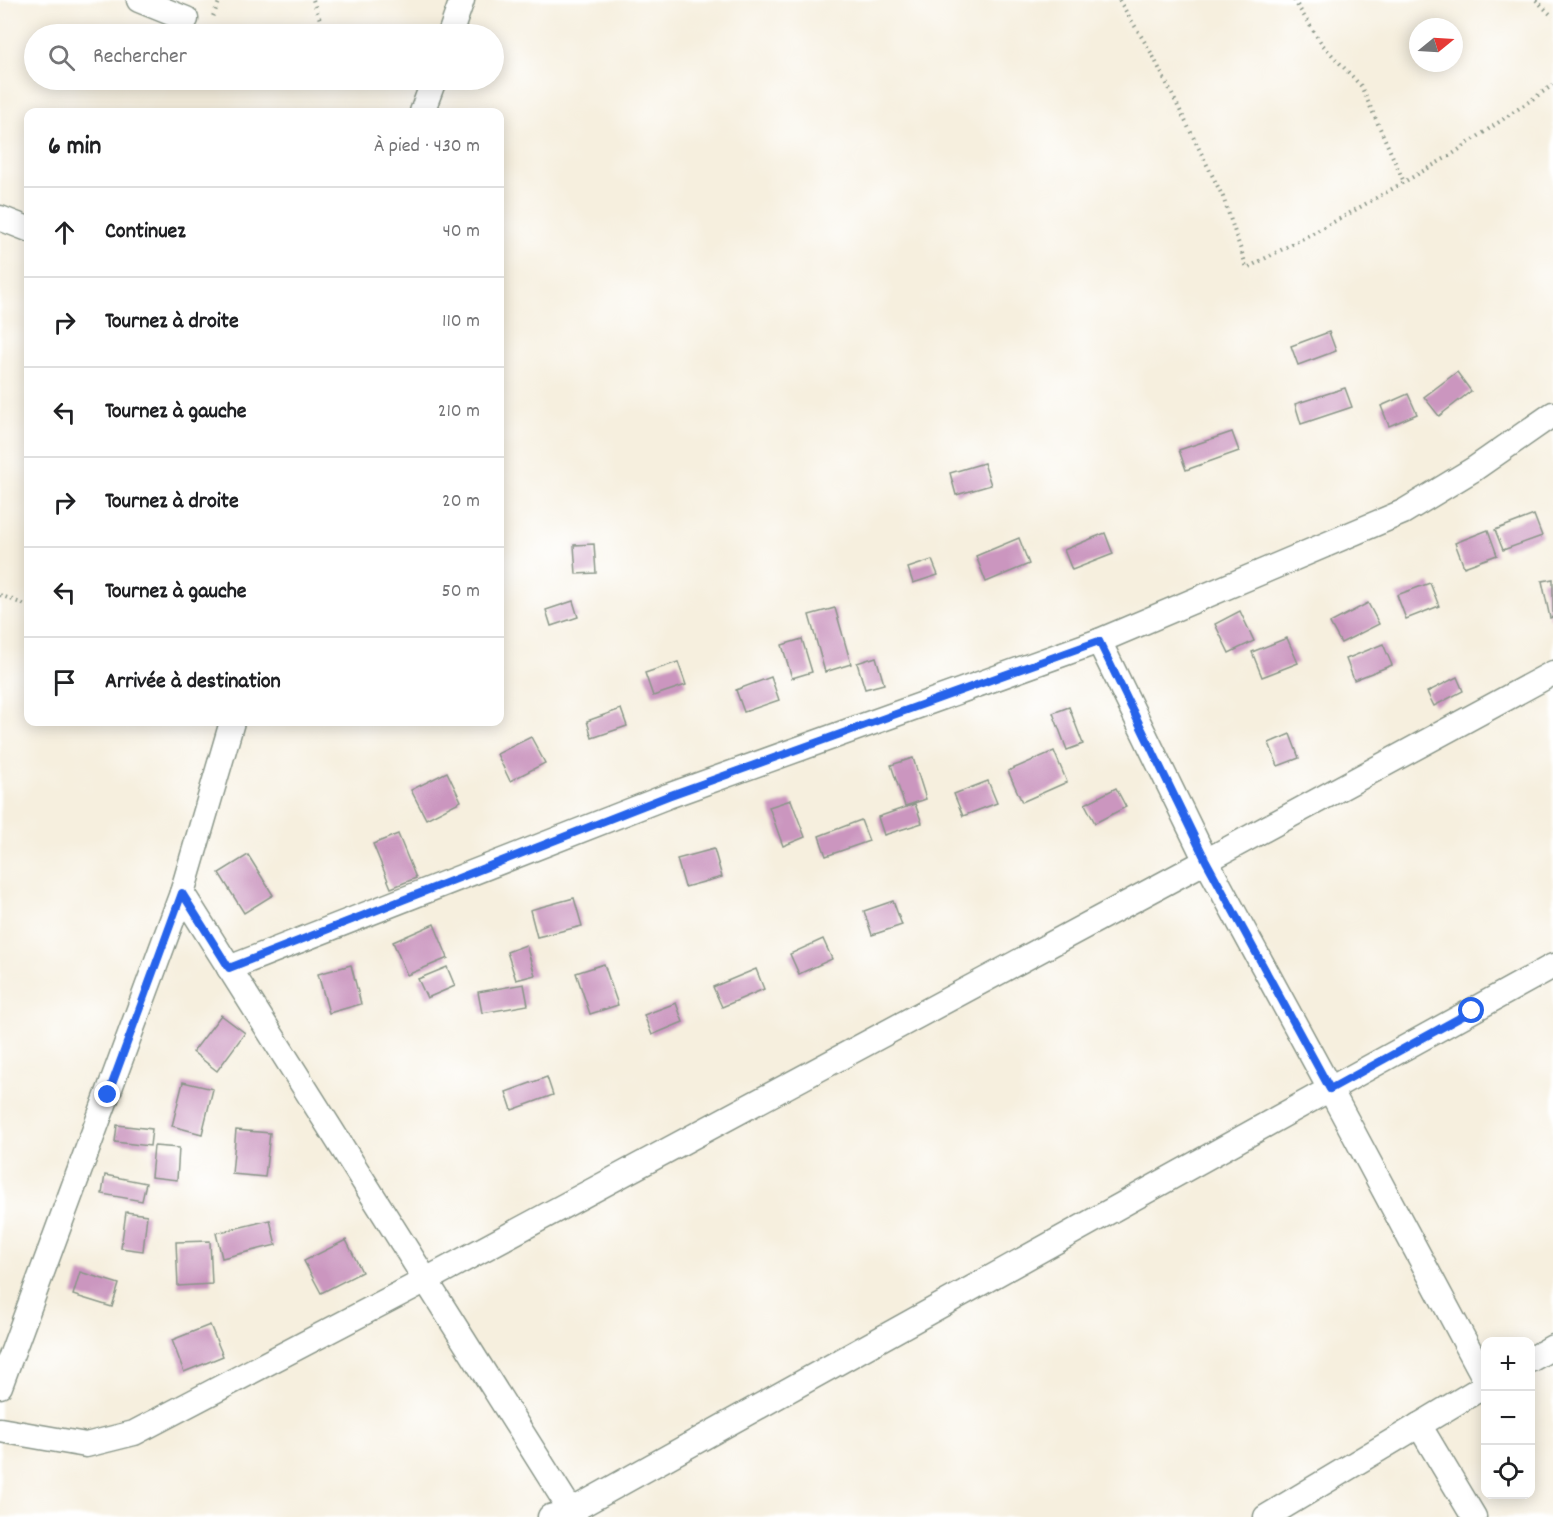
<!DOCTYPE html>
<html lang="fr">
<head>
<meta charset="utf-8">
<style>
  :root { --surface:#fff; --page:#f6f6f6; --text:#202124; --muted:#757577; --line:#e0e0e0 }
  body { margin:0; font-family:Dekko,sans-serif; background:var(--page); color:var(--text) }
  .controls { position:absolute; right:18px; bottom:18px; display:grid; overflow:hidden; border-radius:12px; box-shadow:0 3px 15px #0003 }
  .controls button { width:54px; height:54px; display:grid; place-items:center; padding:0; border:0; border-bottom:2px solid var(--line); background:var(--surface); color:var(--text); font:30px sans-serif }
  .compass { position:absolute; left:1409px; top:18px; width:54px; height:54px; border-radius:50%; background:var(--surface); box-shadow:0 3px 15px #0003; rotate:72deg }
  .stop { position:absolute; width:18px; height:18px; margin:-14px; border:4px solid #2563eb; border-radius:50%; background:#fff }
  .stop.end { background:#2563eb; border-color:#fff; box-shadow:0 2px 6px #0008 }
  .list { margin:0; padding:0; list-style:none }
  h2 { display:flex; justify-content:space-between; align-items:center; height:78px; margin:0; padding:0 24px; font-size:26px }
  h2 small { font-size:20px; font-weight:400; color:var(--muted) }
  .list li { display:grid; grid-template-columns:39px 1fr auto; gap:18px; align-items:center; box-sizing:border-box; height:90px; padding:0 24px; border-top:2px solid var(--line) }
  .list b { display:block; font-size:22px; white-space:nowrap }
  .list em { font-size:20px; font-style:normal; color:var(--muted) }
  .icon { flex:none; width:33px; height:33px; fill:none; stroke:currentColor; stroke-width:2; stroke-linecap:round; stroke-linejoin:round }
  .map { position:relative; flex:none; width:1553px; height:1517px; overflow:hidden }
  .search { position:absolute; background:var(--surface); box-shadow:0 3px 15px #0003; left:24px; top:24px; width:480px; height:66px; display:flex; align-items:center; gap:15px; box-sizing:border-box; padding:0 21px; border-radius:33px; color:var(--muted); font-size:22px }
  .panel { position:absolute; background:var(--surface); box-shadow:0 3px 15px #0003; left:24px; top:108px; width:480px; height:618px; border-radius:12px }
  .map>svg:first-child { display:block }
</style>
</head>
<body>
<div class="map">
<svg width="1553" height="1517" viewBox="0 0 1553 1517">
  <rect width="100%" height="100%" fill="#fff"/>
  <filter id="ink" filterUnits="userSpaceOnUse"><feTurbulence type="fractalNoise" baseFrequency=".0167" numOctaves="2"/><feDisplacementMap in="SourceGraphic" scale="12" xChannelSelector="R" yChannelSelector="G"/><feConvolveMatrix kernelMatrix="1 2 1 2 8 2 1 2 1" color-interpolation-filters="sRGB"/></filter>
  <filter id="wash" filterUnits="userSpaceOnUse"><feTurbulence type="fractalNoise" baseFrequency=".008" numOctaves="4" result="noise"/><feDisplacementMap in="SourceGraphic" scale="24" xChannelSelector="R" yChannelSelector="G"/><feGaussianBlur stdDeviation="1.35" result="paint"/><feColorMatrix in="noise" values="0 0 0 0 0 0 0 0 0 0 0 0 0 0 0 0 0 1.4 0 .05"/><feComposite in="paint" operator="in"/></filter>
  <g filter="url(#wash)">
    <rect width="100%" height="100%" fill="#f6efde"/>
    <g id="blocks">
      <!-- building -->
      <g fill="#cb96bf">
        <polygon points="1329,332 1336,351 1298,365 1291,346"/>
        <polygon points="1457,372 1471,391 1439,416 1424,397"/>
        <polygon points="1345,388 1352,407 1301,424 1295,404"/>
        <polygon points="1408,394 1417,414 1389,426 1381,406"/>
        <polygon points="1232,432 1239,451 1186,470 1179,450"/>
        <polygon points="984,463 991,485 956,495 950,473"/>
        <polygon points="1534,515 1542,536 1503,550 1495,530"/>
        <polygon points="1488,530 1497,555 1464,567 1455,543"/>
        <polygon points="1105,533 1113,554 1072,570 1064,550"/>
        <polygon points="1019,538 1029,564 986,582 976,556"/>
        <polygon points="594,544 596,573 576,574 574,545"/>
        <polygon points="932,560 938,575 913,583 908,568"/>
        <polygon points="1553,579 1553,617 1550,618 1542,581"/>
        <polygon points="1430,583 1439,606 1406,619 1397,595"/>
        <polygon points="573,601 578,617 551,626 546,610"/>
        <polygon points="1368,603 1379,624 1341,643 1330,623"/>
        <polygon points="835,608 851,664 825,672 809,615"/>
        <polygon points="1240,611 1254,641 1229,653 1215,624"/>
        <polygon points="1287,638 1298,663 1262,677 1252,652"/>
        <polygon points="802,639 812,672 792,678 782,645"/>
        <polygon points="1383,644 1392,665 1354,680 1346,659"/>
        <polygon points="876,657 884,684 865,689 857,663"/>
        <polygon points="678,662 686,685 653,696 645,673"/>
        <polygon points="771,677 779,700 744,712 736,690"/>
        <polygon points="1457,677 1463,691 1434,706 1427,692"/>
        <polygon points="1069,707 1083,744 1067,750 1053,713"/>
        <polygon points="621,709 627,726 592,738 587,721"/>
        <polygon points="1290,734 1299,758 1278,766 1269,743"/>
        <polygon points="531,737 545,763 510,781 497,754"/>
        <polygon points="1054,751 1067,782 1022,802 1008,771"/>
        <polygon points="913,758 926,799 905,806 891,765"/>
        <polygon points="447,772 461,801 426,819 411,790"/>
        <polygon points="988,781 997,803 963,816 954,794"/>
        <polygon points="1116,788 1126,807 1095,823 1085,804"/>
        <polygon points="791,800 805,837 783,846 769,807"/>
        <polygon points="915,804 922,823 884,835 878,817"/>
        <polygon points="861,820 869,841 826,856 819,836"/>
        <polygon points="398,834 416,878 391,888 373,844"/>
        <polygon points="714,849 722,877 685,887 677,859"/>
        <polygon points="248,855 273,895 244,913 219,873"/>
        <polygon points="574,898 582,926 537,937 530,910"/>
        <polygon points="893,901 902,925 872,935 864,911"/>
        <polygon points="434,924 448,958 407,975 393,942"/>
        <polygon points="823,939 832,959 799,974 790,954"/>
        <polygon points="526,945 535,975 516,980 507,952"/>
        <polygon points="604,964 618,1005 590,1014 576,973"/>
        <polygon points="351,965 361,1004 329,1013 318,974"/>
        <polygon points="447,967 455,986 427,998 418,979"/>
        <polygon points="756,969 764,989 722,1007 713,987"/>
        <polygon points="524,984 528,1005 482,1013 478,992"/>
        <polygon points="676,1003 683,1022 652,1035 644,1015"/>
        <polygon points="221,1015 245,1033 217,1071 193,1052"/>
        <polygon points="547,1077 553,1095 512,1110 506,1092"/>
        <polygon points="183,1082 213,1089 202,1134 172,1126"/>
        <polygon points="117,1125 152,1129 150,1146 115,1142"/>
        <polygon points="236,1130 270,1133 265,1177 232,1174"/>
        <polygon points="154,1146 179,1148 177,1180 151,1177"/>
        <polygon points="105,1175 146,1183 142,1201 102,1194"/>
        <polygon points="126,1212 147,1215 143,1251 121,1248"/>
        <polygon points="270,1220 276,1245 222,1258 216,1233"/>
        <polygon points="346,1240 362,1272 321,1293 304,1261"/>
        <polygon points="210,1241 212,1284 178,1286 176,1242"/>
        <polygon points="80,1272 119,1284 112,1307 73,1295"/>
        <polygon points="210,1325 223,1356 184,1372 172,1340"/>
      </g>
    </g>
  </g>
  <g filter="url(#ink)">
    <use href="#blocks" fill-opacity="0" stroke="#8a9689" stroke-width="1.5"/>
    <g fill="none" stroke-linecap="round" stroke-linejoin="round">
      <!-- minor casing -->
      <g stroke="#8a9689" stroke-width="27">
        <g id="minor">
          <polyline points="139,0 186,19"/>
          <polyline points="450,34 462,0"/>
          <polyline points="422,112 434,80"/>
          <polyline points="0,218 28,229"/>
          <polyline points="182,893 575,1517"/>
          <polyline points="229,968 668,796 1099,641 1403,512 1474,469 1553,414"/>
          <polyline points="1530,1360 1553,1347"/>
          <polyline points="1486,1381 1330,1089 1553,966"/>
          <polyline points="0,1386 182,893 232,722"/>
          <polyline points="1419,1425 1474,1517"/>
          <polyline points="0,1430 86,1445 134,1433 426,1280 1206,861 1099,641"/>
          <polyline points="550,1517 571,1511 1330,1089 1206,861 1553,673"/>
          <polyline points="1266,1517 1486,1385"/>
        </g>
      </g>
      <!-- path -->
      <g stroke="#8a9689" stroke-width="4" stroke-dasharray="1.5 4.5" stroke-linecap="butt">
        <polyline points="313,0 325,34"/>
        <polyline points="1119,0 1152,54 1223,197 1247,268 1343,217 1451,155 1553,85"/>
        <polyline points="1294,0 1321,43 1361,86 1404,182"/>
        <polyline points="1536,0 1553,17"/>
        <polyline points="213,16 220,0"/>
        <polyline points="210,29 223,34"/>
        <polyline points="383,80 402,88"/>
        <polyline points="0,595 28,606"/>
      </g>
      <!-- minor -->
      <use href="#minor" stroke="#fff" stroke-width="24"/>
    </g>
  </g>
  <g fill="none" stroke-linecap="round" stroke-linejoin="round" filter="url(#ink)">
    <!-- route -->
    <polyline stroke="#2563eb" stroke-width="8" points="108,1095 182,893 229,968 668,796 1099,641 1206,861 1330,1089 1472,1011"/>
  </g>
</svg>
<div class="controls">
<button>+</button>
<button>−</button>
<button><svg class="icon" aria-label="locate" viewBox="0 0 24 24"><circle cx="12" cy="12" r="6"/><path d="M12 2v4M12 18v4M2 12h4M18 12h4"/></svg></button>
</div>
<svg class="compass" viewBox="-18 -18 36 36"><path d="M0-13l5 13h-10z" fill="#e53935"/><path d="M0 13l5-13h-10z" fill="#757577"/></svg>
<div class="stop" style="left:1472px;top:1011px"></div>
<div class="stop end" style="left:108px;top:1095px"></div>
<div class="search"><svg class="icon" aria-label="search" viewBox="0 0 24 24"><circle cx="10" cy="10" r="6"/><path d="M15 15l6 6"/></svg>Rechercher</div>
<section class="panel">
<h2>6 min<small>À pied · 430 m</small></h2>
<ul class="list">
<li><svg class="icon" aria-label="ahead" viewBox="0 0 24 24"><path d="M12 20V5M6 11l6-6 6 6"/></svg><div><b>Continuez</b></div><em>40 m</em></li>
<li><svg class="icon" aria-label="right" viewBox="0 0 24 24"><path d="M7 20v-9h11M14 6l5 5-5 5"/></svg><div><b>Tournez à droite</b></div><em>110 m</em></li>
<li><svg class="icon" aria-label="left" viewBox="0 0 24 24"><path d="M17 20v-9H6M10 6l-5 5 5 5"/></svg><div><b>Tournez à gauche</b></div><em>210 m</em></li>
<li><svg class="icon" aria-label="right" viewBox="0 0 24 24"><path d="M7 20v-9h11M14 6l5 5-5 5"/></svg><div><b>Tournez à droite</b></div><em>20 m</em></li>
<li><svg class="icon" aria-label="left" viewBox="0 0 24 24"><path d="M17 20v-9H6M10 6l-5 5 5 5"/></svg><div><b>Tournez à gauche</b></div><em>50 m</em></li>
<li><svg class="icon" aria-label="arrive" viewBox="0 0 24 24"><path d="M6 21V4h12l-3 4 3 4H6"/></svg><div><b>Arrivée à destination</b></div></li>
</ul>
</section>
</div>
</body>
</html>
